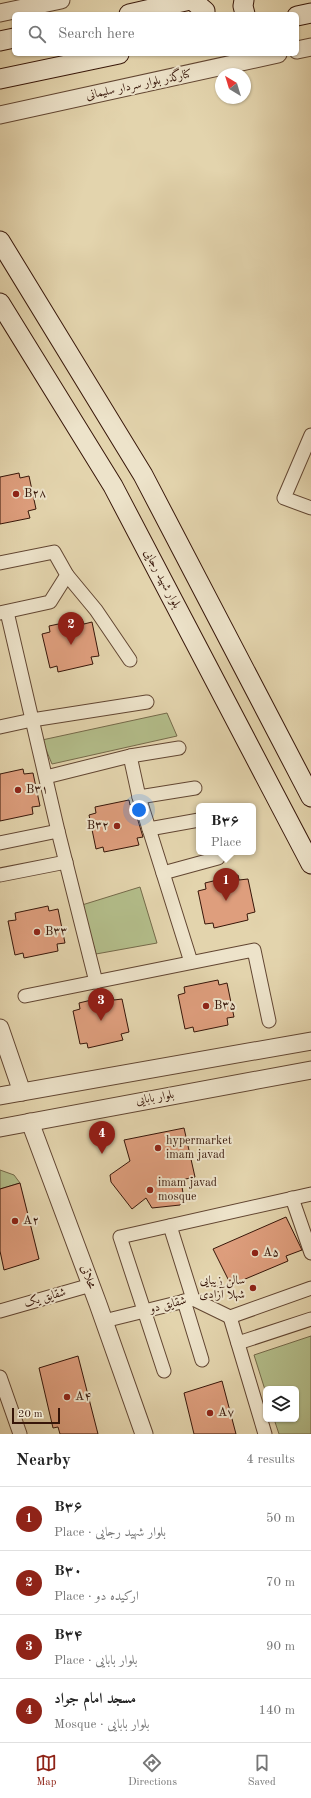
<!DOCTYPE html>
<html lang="en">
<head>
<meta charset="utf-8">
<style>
  :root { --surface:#fff; --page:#f2f2f2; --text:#222; --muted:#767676; --line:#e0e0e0; --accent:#8f2418 }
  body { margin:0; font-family:"Old Standard TT",Amiri,serif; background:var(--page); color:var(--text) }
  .controls { position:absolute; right:12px; bottom:12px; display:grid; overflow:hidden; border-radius:6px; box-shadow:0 1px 3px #0004 }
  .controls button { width:36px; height:36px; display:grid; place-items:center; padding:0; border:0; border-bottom:1px solid var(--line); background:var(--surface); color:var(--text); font:20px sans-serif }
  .compass { position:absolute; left:215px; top:68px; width:36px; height:36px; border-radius:50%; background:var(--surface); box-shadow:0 1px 3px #0004; rotate:322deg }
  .scale { position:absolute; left:12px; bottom:10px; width:48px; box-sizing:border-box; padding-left:4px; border:2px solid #371609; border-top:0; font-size:11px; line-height:14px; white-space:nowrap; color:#371609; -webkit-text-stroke:3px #ede3ca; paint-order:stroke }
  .you { position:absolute; left:139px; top:810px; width:14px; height:14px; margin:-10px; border:3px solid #fff; border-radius:50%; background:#1a73e8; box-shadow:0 0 0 6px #1a73e833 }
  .badge { display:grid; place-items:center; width:26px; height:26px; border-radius:50%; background:var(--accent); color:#fff; font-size:13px; font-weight:700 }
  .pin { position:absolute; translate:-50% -33px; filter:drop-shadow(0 1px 2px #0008) }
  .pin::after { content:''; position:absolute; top:21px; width:14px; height:12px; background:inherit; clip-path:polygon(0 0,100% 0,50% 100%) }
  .popup { position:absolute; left:196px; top:803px; width:60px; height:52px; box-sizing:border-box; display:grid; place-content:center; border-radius:6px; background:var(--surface); filter:drop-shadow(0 1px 3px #0005); font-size:13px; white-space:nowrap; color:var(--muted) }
  .popup b { font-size:15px; color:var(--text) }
  .popup::after { content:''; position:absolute; left:50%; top:100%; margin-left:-8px; border:8px solid transparent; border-top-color:var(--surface) }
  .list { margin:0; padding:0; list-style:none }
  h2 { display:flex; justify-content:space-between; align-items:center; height:52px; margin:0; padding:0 16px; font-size:17px }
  h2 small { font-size:13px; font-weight:400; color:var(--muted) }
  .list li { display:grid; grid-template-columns:26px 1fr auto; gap:12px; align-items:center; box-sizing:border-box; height:64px; padding:0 16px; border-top:1px solid var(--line) }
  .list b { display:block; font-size:15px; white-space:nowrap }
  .list p { margin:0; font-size:13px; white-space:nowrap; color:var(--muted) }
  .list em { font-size:13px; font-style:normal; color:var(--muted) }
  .icon { flex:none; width:22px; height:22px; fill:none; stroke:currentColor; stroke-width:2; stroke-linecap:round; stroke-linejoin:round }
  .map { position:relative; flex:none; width:311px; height:1434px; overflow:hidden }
  .search { position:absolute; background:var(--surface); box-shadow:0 1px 3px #0004; left:12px; right:12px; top:12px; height:44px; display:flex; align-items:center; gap:10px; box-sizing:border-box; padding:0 14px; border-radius:6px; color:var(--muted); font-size:15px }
  .sheet { height:308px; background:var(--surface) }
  nav { display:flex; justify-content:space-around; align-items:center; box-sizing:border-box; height:56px; border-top:1px solid var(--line); background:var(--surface); font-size:11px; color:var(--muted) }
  nav a { display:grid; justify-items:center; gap:2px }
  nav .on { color:var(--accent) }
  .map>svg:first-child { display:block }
</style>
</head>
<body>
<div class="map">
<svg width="311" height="1434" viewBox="0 0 311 1434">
  <rect width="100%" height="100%" fill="#e3d4ad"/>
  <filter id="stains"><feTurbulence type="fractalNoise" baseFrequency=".005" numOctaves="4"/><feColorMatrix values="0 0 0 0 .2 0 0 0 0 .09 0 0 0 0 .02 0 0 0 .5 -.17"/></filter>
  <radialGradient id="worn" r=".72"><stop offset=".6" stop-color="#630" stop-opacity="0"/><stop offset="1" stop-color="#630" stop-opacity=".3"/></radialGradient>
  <!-- green -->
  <g fill="#b3bd8a" stroke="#756a4a">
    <polygon points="167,713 177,736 52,764 42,740"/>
    <polygon points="140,887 157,943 96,954 82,905"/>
    <polygon points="0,1170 14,1175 20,1183 0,1189"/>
    <polygon points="311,1336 311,1434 279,1434 274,1419 296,1419 296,1389 266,1389 266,1393 254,1355"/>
  </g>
  <!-- building -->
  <g fill="#de9e7d" stroke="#371609">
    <polygon points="19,473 20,478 29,476 36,509 28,511 30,518 0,524 0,477"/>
    <polygon points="82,619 84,624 92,622 99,656 91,657 93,664 58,672 57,666 50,668 42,634 50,632 49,626"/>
    <polygon points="23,769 24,774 33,773 40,806 32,807 33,814 0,821 0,774"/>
    <polygon points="129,800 130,805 133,804 143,837 137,838 139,845 104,852 103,847 96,849 89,815 96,813 95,807"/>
    <polygon points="238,875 239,880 248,879 255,912 247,914 248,920 214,928 213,923 205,924 198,891 206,889 205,883"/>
    <polygon points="48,906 49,911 58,909 65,943 57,944 58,951 24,958 23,953 15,955 8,921 16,920 15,913"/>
    <polygon points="218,980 219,985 227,983 234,1017 227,1018 228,1025 194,1032 193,1027 185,1029 178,995 185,993 184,987"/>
    <polygon points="112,995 114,1000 122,999 129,1032 121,1034 123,1040 88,1048 87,1043 80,1044 73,1011 80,1009 79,1003"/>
    <polygon points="184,1128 195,1177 181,1180 184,1200 180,1205 152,1208 146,1198 132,1209 111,1182 110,1175 130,1161 124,1140"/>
    <polygon points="20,1183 39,1259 4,1270 0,1251 0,1189"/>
    <polygon points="286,1217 302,1250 286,1256 288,1261 231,1285 213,1249"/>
    <polygon points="78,1356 98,1434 60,1434 58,1427 53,1428 39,1368"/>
    <polygon points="222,1381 236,1434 194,1434 184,1393"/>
  </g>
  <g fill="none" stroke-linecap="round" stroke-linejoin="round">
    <!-- minor casing -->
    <g stroke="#624632" stroke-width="15">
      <g id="minor">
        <polyline points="311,435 284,498 311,508"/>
        <polyline points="0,563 54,552 67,575 50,602 0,613"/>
        <polyline points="67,575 96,610 130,660"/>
        <polyline points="7,612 58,831 96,982"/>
        <polyline points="0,727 32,720 147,702"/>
        <polyline points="130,756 139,797 191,962"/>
        <polyline points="46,777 130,756 179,748"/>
        <polyline points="139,797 195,788"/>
        <polyline points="149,829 199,820"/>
        <polyline points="0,843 58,831"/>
        <polyline points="163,873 218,858"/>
        <polyline points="0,875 66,862"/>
        <polyline points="25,996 254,950 269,1021"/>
        <polyline points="292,1198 311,1253"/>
        <polyline points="170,1226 193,1299"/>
        <polyline points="184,1301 202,1360"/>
        <polyline points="0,1311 91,1285"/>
        <polyline points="230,1317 265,1434"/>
        <polyline points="230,1317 311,1288"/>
        <polyline points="104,1321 193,1299 230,1317"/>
        <polyline points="238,1343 311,1319"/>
        <polyline points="164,1371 120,1237 311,1194"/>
        <polyline points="0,1377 20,1434"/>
      </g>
    </g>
    <!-- tertiary casing -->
    <g stroke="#624632" stroke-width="19">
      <g id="tertiary">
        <polyline points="0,13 61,0"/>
        <polyline points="297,50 311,47"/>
        <polyline points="0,115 278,54"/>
        <polyline points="0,1028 22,1092"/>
        <polyline points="0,1096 311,1041"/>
        <polyline points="30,1122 98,1304 144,1434"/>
        <polyline points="0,1128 311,1070"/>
      </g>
    </g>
    <!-- secondary casing -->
    <g stroke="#371609" stroke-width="21">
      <g id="secondary">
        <polyline points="192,0 205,11 205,14"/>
        <polyline points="244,0 243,6 245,14"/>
        <polyline points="129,14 190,0"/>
        <polyline points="297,16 311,13"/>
        <polyline points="0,41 14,38"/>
        <polyline points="0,79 119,54"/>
        <polyline points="0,241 143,475 311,797"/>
        <polyline points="0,303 113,486 311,864"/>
      </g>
    </g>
    <!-- minor -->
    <use href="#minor" stroke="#ede3ca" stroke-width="13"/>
    <!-- tertiary -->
    <use href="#tertiary" stroke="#ede3ca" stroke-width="17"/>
    <!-- secondary -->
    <use href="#secondary" stroke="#ede3ca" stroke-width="19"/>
  </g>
  <!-- markers -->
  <g fill="#8f2418" stroke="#ede3ca" stroke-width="1.5">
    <circle cx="16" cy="494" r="4"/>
    <circle cx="18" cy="790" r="4"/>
    <circle cx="117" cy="826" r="4"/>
    <circle cx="37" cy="932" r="4"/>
    <circle cx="206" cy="1006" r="4"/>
    <circle cx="158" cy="1148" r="4"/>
    <circle cx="150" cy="1190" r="4"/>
    <circle cx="15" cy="1221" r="4"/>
    <circle cx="255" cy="1253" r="4"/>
    <circle cx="253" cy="1288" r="4"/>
    <circle cx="67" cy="1397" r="4"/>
    <circle cx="210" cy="1413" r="4"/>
  </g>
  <g text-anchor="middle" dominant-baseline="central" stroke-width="4" stroke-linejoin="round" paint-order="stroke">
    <!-- street labels -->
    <g font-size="12" fill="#371609" stroke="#ede3ca">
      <text transform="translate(139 85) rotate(-12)">کنارگذر بلوار سردار سلیمانی</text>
      <text transform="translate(162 579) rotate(62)">بلوار شهید رجایی</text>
      <text transform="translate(155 1098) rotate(-10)">بلوار بابایی</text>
      <text transform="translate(88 1277) rotate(70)">محلاتی</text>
      <text transform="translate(45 1298) rotate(-16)">شقایق یک</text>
      <text transform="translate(168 1305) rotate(-14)">شقایق دو</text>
    </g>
    <!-- poi labels -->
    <g font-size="12" fill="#371609" stroke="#ede3ca" text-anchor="start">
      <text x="24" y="494">B۲۸</text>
      <text x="26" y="790">B۳۱</text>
      <text x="109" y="826" text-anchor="end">B۳۲</text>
      <text x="45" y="932">B۳۳</text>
      <text x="214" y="1006">B۳۵</text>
      <text x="166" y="1141">hypermarket<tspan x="166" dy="14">imam javad</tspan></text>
      <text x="158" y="1183">imam javad<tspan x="158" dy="14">mosque</tspan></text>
      <text x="23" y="1221">A۲</text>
      <text x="263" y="1253">A۵</text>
      <text x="245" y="1281" text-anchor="end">سالن زیبایی<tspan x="245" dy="14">شهلا آزادی</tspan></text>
      <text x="75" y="1397">A۴</text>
      <text x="218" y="1413">A۷</text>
    </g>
  </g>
  <rect width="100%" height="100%" filter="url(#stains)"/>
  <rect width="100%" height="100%" fill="url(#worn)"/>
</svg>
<div class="controls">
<button><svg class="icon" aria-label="layers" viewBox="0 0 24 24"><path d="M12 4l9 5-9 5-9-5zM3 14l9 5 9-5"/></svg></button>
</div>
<svg class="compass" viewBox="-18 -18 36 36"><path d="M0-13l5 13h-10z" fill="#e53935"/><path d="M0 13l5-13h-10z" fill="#767676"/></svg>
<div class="scale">20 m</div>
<div class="you"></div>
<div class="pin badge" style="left:226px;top:901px">1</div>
<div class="popup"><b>B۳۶</b>Place</div>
<div class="pin badge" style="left:71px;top:645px">2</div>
<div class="pin badge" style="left:101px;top:1021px">3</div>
<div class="pin badge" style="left:102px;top:1154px">4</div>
<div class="search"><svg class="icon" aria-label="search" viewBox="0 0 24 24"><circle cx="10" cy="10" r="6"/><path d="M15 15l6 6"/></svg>Search here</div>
</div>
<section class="sheet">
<h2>Nearby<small>4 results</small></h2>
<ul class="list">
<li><span class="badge">1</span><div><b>B۳۶</b><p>Place · بلوار شهید رجایی</p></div><em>50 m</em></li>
<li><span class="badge">2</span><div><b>B۳۰</b><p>Place · ارکیده دو</p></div><em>70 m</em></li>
<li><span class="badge">3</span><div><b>B۳۴</b><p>Place · بلوار بابایی</p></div><em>90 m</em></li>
<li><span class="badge">4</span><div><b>مسجد امام جواد</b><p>Mosque · بلوار بابایی</p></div><em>140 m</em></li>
</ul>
</section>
<nav>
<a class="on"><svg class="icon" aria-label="map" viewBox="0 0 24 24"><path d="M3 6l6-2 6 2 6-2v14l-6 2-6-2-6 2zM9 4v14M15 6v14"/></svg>Map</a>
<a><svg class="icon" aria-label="directions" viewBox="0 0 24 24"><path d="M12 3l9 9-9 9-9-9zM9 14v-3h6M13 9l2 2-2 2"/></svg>Directions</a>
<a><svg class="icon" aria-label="saved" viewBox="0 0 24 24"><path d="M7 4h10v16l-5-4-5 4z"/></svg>Saved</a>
</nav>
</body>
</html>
